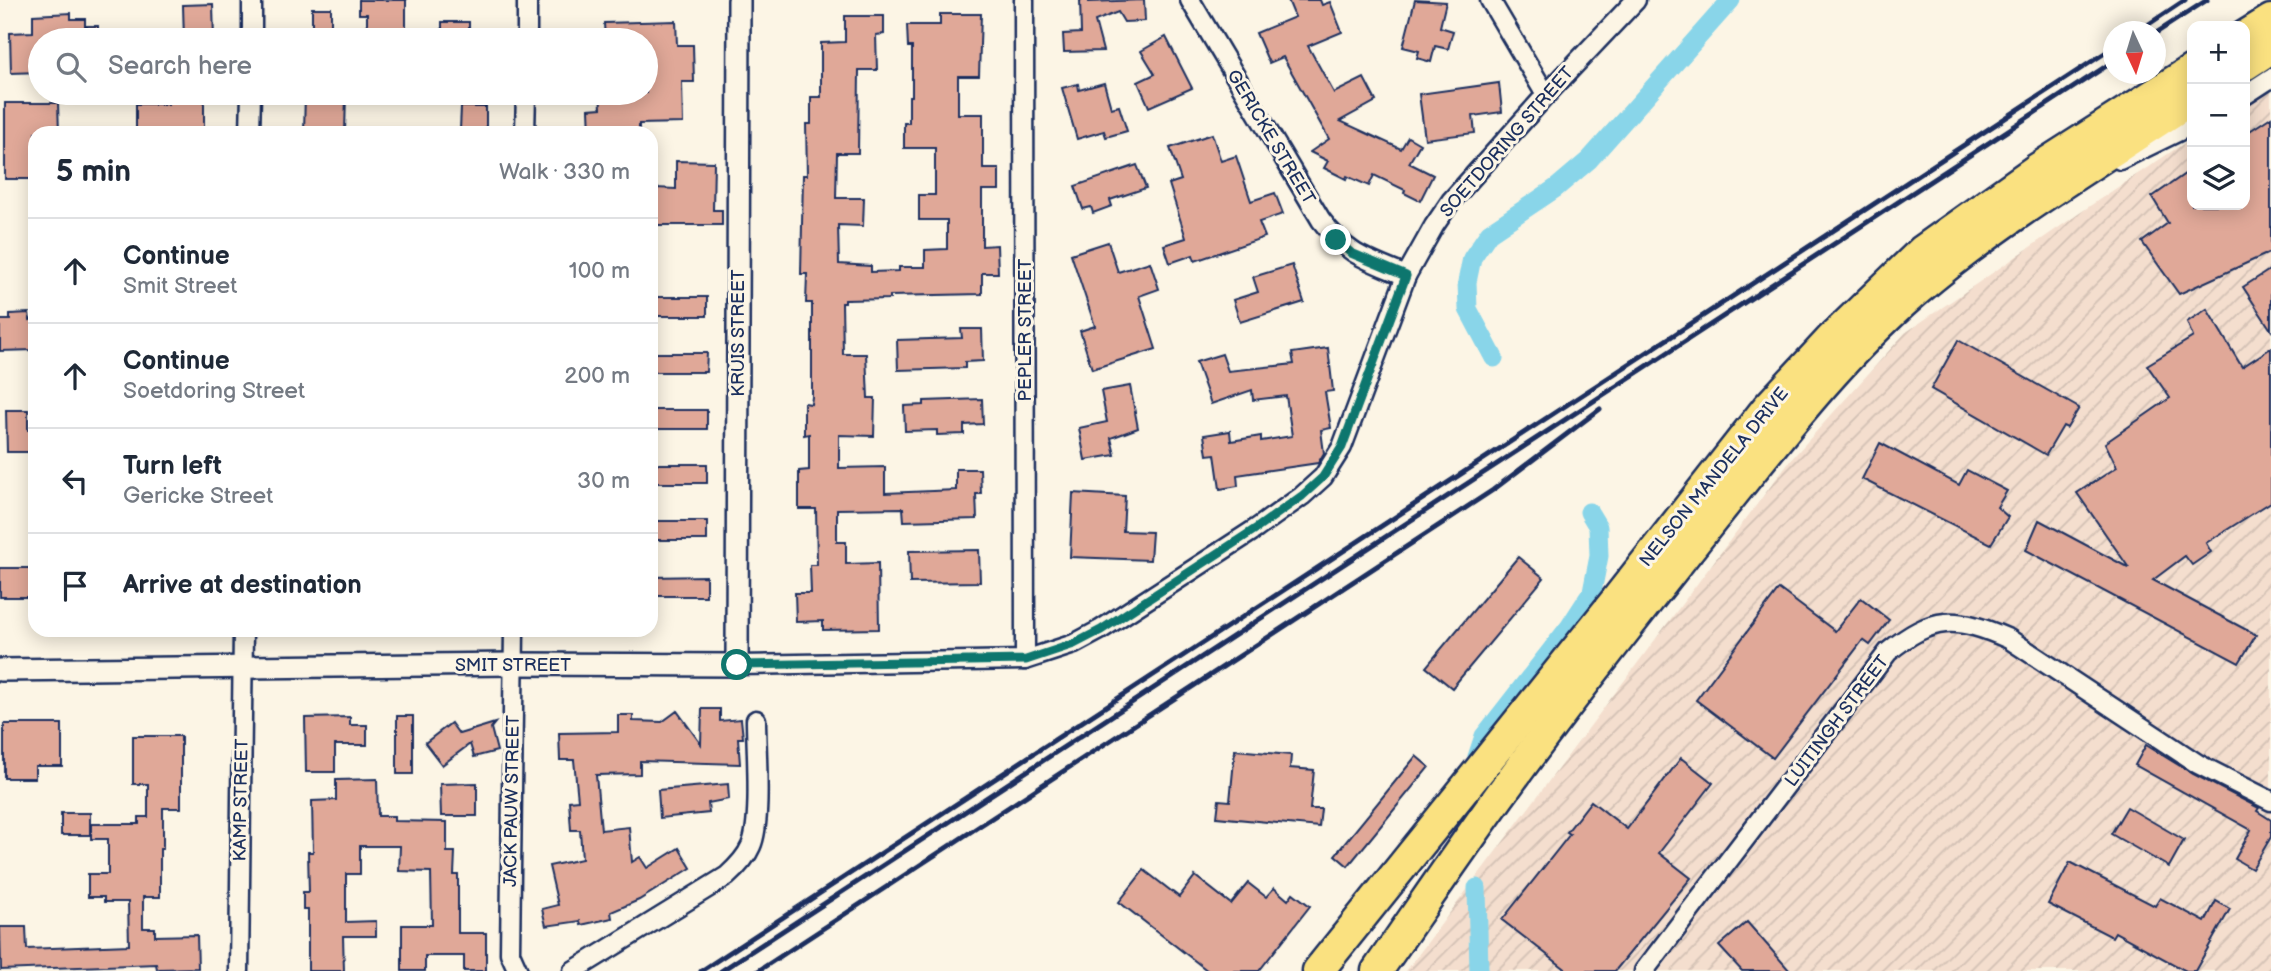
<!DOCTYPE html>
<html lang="en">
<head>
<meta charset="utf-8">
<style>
  :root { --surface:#fff; --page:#f2f2f3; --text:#1f2937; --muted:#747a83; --line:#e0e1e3 }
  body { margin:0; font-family:"Balsamiq Sans",sans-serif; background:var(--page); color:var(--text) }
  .controls { position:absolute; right:21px; top:21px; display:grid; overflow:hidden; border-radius:14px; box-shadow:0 4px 18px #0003 }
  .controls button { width:63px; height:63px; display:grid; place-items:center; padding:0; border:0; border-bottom:2px solid var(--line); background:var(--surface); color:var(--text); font:35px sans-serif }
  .compass { position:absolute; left:2103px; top:21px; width:63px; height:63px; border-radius:50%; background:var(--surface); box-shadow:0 4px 18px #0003; rotate:176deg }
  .stop { position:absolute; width:21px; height:21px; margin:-16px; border:5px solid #0f766e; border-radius:50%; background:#fff }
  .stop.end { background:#0f766e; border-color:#fff; box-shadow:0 2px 7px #0008 }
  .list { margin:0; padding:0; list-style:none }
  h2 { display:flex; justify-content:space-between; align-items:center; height:91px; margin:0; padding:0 28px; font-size:30px }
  h2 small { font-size:23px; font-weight:400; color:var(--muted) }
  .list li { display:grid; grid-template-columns:46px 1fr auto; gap:21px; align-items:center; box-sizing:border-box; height:105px; padding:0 28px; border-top:2px solid var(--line) }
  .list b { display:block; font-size:26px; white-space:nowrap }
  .list p { margin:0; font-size:23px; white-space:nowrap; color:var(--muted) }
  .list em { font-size:23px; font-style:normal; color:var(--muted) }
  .icon { flex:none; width:38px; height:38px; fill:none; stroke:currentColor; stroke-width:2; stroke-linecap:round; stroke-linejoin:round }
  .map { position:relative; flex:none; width:2271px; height:971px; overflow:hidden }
  .search { position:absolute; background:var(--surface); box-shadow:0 4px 18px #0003; left:28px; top:28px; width:630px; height:77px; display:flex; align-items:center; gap:18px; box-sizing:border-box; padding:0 24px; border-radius:38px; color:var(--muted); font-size:26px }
  .panel { position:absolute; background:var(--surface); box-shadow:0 4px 18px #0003; left:28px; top:126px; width:630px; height:511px; border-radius:21px }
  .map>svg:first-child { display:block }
</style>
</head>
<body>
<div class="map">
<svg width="2271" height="971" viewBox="0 0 2271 971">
  <defs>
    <pattern id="industrial-furrows" width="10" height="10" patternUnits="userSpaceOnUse" patternTransform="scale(1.75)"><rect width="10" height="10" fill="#f4dece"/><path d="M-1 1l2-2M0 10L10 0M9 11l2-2" fill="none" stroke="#d1bfb3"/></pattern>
  </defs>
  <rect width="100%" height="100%" fill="#fcf5e5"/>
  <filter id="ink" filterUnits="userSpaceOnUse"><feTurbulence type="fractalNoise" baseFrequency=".0143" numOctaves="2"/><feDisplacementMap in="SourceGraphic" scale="14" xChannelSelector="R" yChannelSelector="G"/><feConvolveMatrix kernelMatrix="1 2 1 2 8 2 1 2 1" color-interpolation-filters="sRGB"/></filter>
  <g filter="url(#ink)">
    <!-- industrial -->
    <polygon fill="url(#industrial-furrows)" points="2271,87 2271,971 1406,971 1788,463 1905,333 2103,197 2192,138 2192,205 2245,205 2245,104"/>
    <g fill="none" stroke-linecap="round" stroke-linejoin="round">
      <!-- canal -->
      <g stroke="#89d5e9" stroke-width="19">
        <polyline points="1494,358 1468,309 1467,282 1472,258 1489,233 1556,188 1589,160 1731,0"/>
        <polyline points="1477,757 1484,736 1570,626 1592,592 1599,556 1598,527 1589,512"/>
        <polyline points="1477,888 1479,971"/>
      </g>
    </g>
    <!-- building -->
    <g fill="#e0a898" stroke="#1b2f5e" stroke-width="2">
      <polygon points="359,0 406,0 406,40 367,40 367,14 359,14"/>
      <polygon points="1080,0 1089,0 1089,2 1144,0 1145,21 1124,22 1118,12 1095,21 1103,51 1064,52 1063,34 1081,33"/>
      <polygon points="1288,0 1320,0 1322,5 1330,2 1342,32 1308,46 1334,93 1364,78 1376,101 1340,121 1401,149 1408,137 1420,144 1409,163 1433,175 1420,201 1404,193 1405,190 1374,175 1369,186 1347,176 1346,179 1324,168 1328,161 1310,152 1329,139 1283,57 1269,63 1256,33 1295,17"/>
      <polygon points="1415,0 1446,2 1440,27 1453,31 1448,49 1435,46 1431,62 1417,58 1419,51 1403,47"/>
      <polygon points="213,4 214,40 184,40 183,5"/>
      <rect x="312" y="8" width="19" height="27"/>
      <polygon points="71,13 71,19 85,19 85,26 98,26 98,40 40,40 40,72 11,73 10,33 33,32 33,15"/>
      <polygon points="940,14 981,14 979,76 958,76 958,114 983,114 983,169 999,169 999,190 982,190 982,246 997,245 998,273 982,273 982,294 890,296 890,299 845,300 845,303 842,303 843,354 866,354 868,398 875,398 874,436 839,435 839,468 885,467 885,493 956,490 956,469 980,469 981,494 976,494 977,519 904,521 903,508 837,509 837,542 846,542 846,564 878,563 879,629 823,630 823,621 796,622 795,593 811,593 810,565 817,565 816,509 799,509 799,471 809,470 809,434 804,435 804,403 811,404 812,397 812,303 806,303 807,274 801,274 803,175 807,175 806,124 811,124 811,97 821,97 821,43 845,42 845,16 884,16 884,34 876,35 877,70 859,70 858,153 837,153 836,198 864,198 863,226 838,225 839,264 871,266 871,272 899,271 899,267 925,267 925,250 947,249 947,220 919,220 919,195 935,195 935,148 904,148 904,123 909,123 909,96 912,96 912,47 908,47 907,25 940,25"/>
      <polygon points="676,21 677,45 693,45 694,82 682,82 683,123 639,124 639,133 590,133 589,109 601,108 600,93 646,93 646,40 605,40 604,23"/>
      <rect x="442" y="22" width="27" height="18"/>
      <polygon points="1166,37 1192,88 1149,107 1138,82 1155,74 1141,51"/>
      <polygon points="1104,83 1111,108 1119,106 1127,131 1106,137 1104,131 1077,139 1062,88 1078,84 1079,90"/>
      <polygon points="1499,83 1502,112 1473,116 1475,133 1425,139 1419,94"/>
      <polygon points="168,93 204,93 204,133 136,133 136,104 168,104"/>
      <polygon points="305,93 346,94 345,133 304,133"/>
      <polygon points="5,103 58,103 59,133 35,133 35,179 5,179"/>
      <polygon points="461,107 486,107 486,130 460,130"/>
      <polygon points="2271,117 2271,252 2179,294 2142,242 2168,223 2152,197 2192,169 2192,205 2245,205 2245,134"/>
      <polygon points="1212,134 1221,161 1236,156 1251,201 1275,193 1283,214 1259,222 1265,237 1195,261 1193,255 1170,263 1164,245 1186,238 1169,184 1181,180 1170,148"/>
      <polygon points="676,161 714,162 713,210 722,210 722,225 651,225 651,201 656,201 656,188 676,189"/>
      <polygon points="1137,165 1146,188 1110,200 1112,206 1093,213 1091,207 1083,209 1075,186"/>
      <polygon points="1108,242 1118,272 1150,262 1159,289 1139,296 1156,349 1092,369 1080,331 1095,326 1071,254"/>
      <polygon points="1292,265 1304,302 1240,322 1233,300 1258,292 1253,277"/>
      <polygon points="2271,269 2271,330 2243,287"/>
      <rect x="651" y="297" width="56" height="19"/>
      <polygon points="2207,309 2242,367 2271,348 2271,502 2206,543 2211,552 2192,565 2185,556 2153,580 2256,635 2239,663 2026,550 2039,520 2129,568 2077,493 2117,467 2105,443 2170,398 2147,365 2193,337 2187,322"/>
      <polygon points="29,313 30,320 35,319 35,350 0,351 0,320 10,320 10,314"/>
      <polygon points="961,329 982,329 983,361 965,362 965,368 898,370 897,340 962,338"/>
      <polygon points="1958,340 2079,408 2067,428 2063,426 2046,455 1931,389"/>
      <polygon points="1328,348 1333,391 1325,392 1331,428 1321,430 1324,453 1318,463 1237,475 1238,486 1220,489 1215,454 1207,455 1204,435 1230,431 1231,441 1261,436 1261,441 1292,436 1286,396 1253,400 1252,390 1211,404 1196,362 1222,354 1228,371 1294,364 1292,353"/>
      <polygon points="651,353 707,353 706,372 651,372"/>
      <polygon points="1130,386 1138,428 1111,438 1115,455 1085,460 1079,428 1107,422 1101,391"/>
      <polygon points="982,399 983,424 964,425 964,434 937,435 937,430 905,431 904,406 924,405 924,401"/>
      <polygon points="6,410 28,410 28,430 35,430 35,452 7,452"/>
      <rect x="651" y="410" width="56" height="19"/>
      <polygon points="1880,443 1959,485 1967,470 2007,491 1997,507 2008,517 1991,544 1862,479"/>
      <rect x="651" y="464" width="56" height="19"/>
      <polygon points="1073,493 1125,496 1123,531 1152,532 1150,560 1070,557"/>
      <rect x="651" y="521" width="56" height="19"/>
      <polygon points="979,550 980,582 910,583 909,551"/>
      <polygon points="1518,557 1544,578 1452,688 1426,667"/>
      <rect x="0" y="568" width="35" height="29"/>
      <polygon points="706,576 706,596 651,596 651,577"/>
      <polygon points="1779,589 1835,631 1861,598 1889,620 1870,645 1863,640 1773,758 1696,700"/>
      <polygon points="702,709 720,709 720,721 741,719 743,738 738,738 740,764 640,761 640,774 596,775 601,830 629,827 632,862 640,857 647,868 679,848 691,868 639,900 611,912 612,918 581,925 580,921 546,926 542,909 558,905 549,866 582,859 580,830 571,830 569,801 578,800 574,760 560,760 559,733 618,732 618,715 633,715 633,721 662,722 677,711 701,744"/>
      <rect x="397" y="716" width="16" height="58"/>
      <polygon points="350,717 350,725 367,725 367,745 335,745 335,772 306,772 305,718"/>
      <polygon points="451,723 459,734 495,723 491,728 497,751 474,757 470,744 442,765 425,743"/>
      <polygon points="4,724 62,724 62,766 35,766 35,778 4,778"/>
      <polygon points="133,736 181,736 181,808 163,808 163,849 160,849 160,897 143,897 143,928 155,928 155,936 197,935 198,968 157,969 156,964 1,970 0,927 26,927 27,949 129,945 128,902 104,902 104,897 88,897 88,874 108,874 108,839 91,839 91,824 139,824 139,817 148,817 148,784 133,784"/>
      <polygon points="2146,745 2193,774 2259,808 2257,811 2271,820 2271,837 2252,869 2235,859 2251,830 2135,765"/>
      <polygon points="1235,750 1291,755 1290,768 1314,770 1310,809 1321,809 1319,827 1217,817 1219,800 1230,801"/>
      <polygon points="1416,756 1429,767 1348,866 1335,855"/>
      <polygon points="1681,758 1713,783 1659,853 1691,878 1615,971 1568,971 1502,920 1570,834 1567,832 1591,801 1627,829"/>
      <polygon points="377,779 378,816 394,816 394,821 447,822 447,852 455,852 454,875 458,875 458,933 486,933 486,971 464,971 464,956 425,956 425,971 402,971 402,925 432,925 431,872 399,871 400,846 360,846 360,874 346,874 346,922 376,921 376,936 343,936 344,971 308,971 308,910 303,910 303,892 309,892 308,852 313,852 312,801 336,800 336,780"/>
      <polygon points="477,783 477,816 441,816 440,784"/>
      <polygon points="728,784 729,799 708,803 709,813 660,818 658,790"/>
      <polygon points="2127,807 2184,840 2169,867 2111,834"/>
      <rect x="61" y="813" width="29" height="22"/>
      <polygon points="2070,862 2155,906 2160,898 2205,922 2216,901 2230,909 2195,971 2186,971 2115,932 2112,937 2048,904"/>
      <polygon points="1144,870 1179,897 1195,876 1231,904 1248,883 1266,897 1274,888 1288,900 1293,893 1310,906 1259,971 1208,971 1119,902"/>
      <polygon points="1747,922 1790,971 1742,971 1719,946"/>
    </g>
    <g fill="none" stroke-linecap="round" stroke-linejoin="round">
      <!-- minor casing -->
      <g stroke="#1b2f5e" stroke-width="23">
        <g id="minor">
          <polyline points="1024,0 1025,660"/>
          <path d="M 1190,0 L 1321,220 C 1348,256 1366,259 1406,276"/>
          <polyline points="1490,0 1546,95"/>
          <polyline points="252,40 252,0"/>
          <polyline points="527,40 527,0"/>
          <polyline points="2245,95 2271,78"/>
          <polyline points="250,133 251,93"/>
          <polyline points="525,133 526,93"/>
          <polyline points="2120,160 2192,125"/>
          <polyline points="514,630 510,953 518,971"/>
          <polyline points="737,665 1025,660 1074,644 1100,630 1257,528 1302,496 1323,477 1342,447 1406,276 1434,226 1451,201 1546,95 1636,0"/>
          <polyline points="239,971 243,630"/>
          <path d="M 573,971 L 727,876 C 737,867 746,858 751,846 C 762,822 756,749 756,720"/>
          <path d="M 1644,971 L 1888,652 C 1933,615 1956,616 2009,639 L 2198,764 L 2271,801"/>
        </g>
      </g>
      <!-- tertiary casing -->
      <g stroke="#1b2f5e" stroke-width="26">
        <polyline id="tertiary" points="0,670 513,664 737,665 739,0"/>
      </g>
      <!-- trunk casing -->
      <g stroke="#1b2f5e" stroke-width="35">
        <g id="trunk">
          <polyline points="2245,36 2271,20"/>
          <polyline points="2245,65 2271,48"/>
          <polyline points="1318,971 1613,604 1767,408 1832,338 1922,251 2037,169 2192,70"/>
          <path d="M 1377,971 C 1421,908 1464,844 1509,783 C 1575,693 1644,606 1713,519 C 1776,441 1838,359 1914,293 C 1997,221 2100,160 2192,99"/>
        </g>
      </g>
      <!-- minor -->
      <use href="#minor" stroke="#fcf5e5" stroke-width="18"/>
      <!-- tertiary -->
      <use href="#tertiary" stroke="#fcf5e5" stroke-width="21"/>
      <!-- trunk -->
      <use href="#trunk" stroke="#fae180" stroke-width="30"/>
      <!-- rail -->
      <g stroke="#1b2f5e" stroke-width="5">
        <polyline points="2137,32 2185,0"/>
        <polyline points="2156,33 2207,0"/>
        <polyline points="701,971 2114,47"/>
        <polyline points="721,971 2114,61"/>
        <polyline points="758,971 1493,490 1600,409"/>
      </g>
    </g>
  </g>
  <g fill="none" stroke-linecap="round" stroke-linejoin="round" filter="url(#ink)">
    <!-- route -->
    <polyline stroke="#0f766e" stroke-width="9" points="737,665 1026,660 1074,644 1101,630 1257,528 1302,496 1323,477 1342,447 1406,276 1351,253 1336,240"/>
  </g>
  <g text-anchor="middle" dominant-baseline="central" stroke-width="6" stroke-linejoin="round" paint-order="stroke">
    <!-- street labels -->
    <g font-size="18" fill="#1b2f5e" stroke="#fcf5e5">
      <text transform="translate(1271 137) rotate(59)">GERICKE STREET</text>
      <text transform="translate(1507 142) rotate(-49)">SOETDORING STREET</text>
      <text transform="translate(1025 330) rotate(-90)">PEPLER STREET</text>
      <text transform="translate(738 333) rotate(-90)">KRUIS STREET</text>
      <text transform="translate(1714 477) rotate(-51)">NELSON MANDELA DRIVE</text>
      <text x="513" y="665">SMIT STREET</text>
      <text transform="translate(1837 721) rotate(-53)">LUITINGH STREET</text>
      <text transform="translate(241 800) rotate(-89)">KAMP STREET</text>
      <text transform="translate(512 801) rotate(-89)">JACK PAUW STREET</text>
    </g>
  </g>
</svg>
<div class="controls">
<button>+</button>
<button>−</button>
<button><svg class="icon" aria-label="layers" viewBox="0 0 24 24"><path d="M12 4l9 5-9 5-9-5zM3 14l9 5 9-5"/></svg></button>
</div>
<svg class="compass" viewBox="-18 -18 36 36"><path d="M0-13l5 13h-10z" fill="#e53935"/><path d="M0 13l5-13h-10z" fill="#747a83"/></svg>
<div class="stop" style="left:737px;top:665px"></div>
<div class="stop end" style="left:1336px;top:240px"></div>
<div class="search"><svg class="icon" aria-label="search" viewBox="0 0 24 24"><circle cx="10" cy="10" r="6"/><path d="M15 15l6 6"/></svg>Search here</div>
<section class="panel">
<h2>5 min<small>Walk · 330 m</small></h2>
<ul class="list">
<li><svg class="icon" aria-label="ahead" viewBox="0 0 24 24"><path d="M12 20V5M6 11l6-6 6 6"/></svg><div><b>Continue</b><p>Smit Street</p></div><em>100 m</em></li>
<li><svg class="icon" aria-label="ahead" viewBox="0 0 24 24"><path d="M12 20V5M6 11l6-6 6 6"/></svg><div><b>Continue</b><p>Soetdoring Street</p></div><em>200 m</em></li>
<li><svg class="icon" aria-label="left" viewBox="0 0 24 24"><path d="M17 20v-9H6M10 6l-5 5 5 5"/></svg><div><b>Turn left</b><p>Gericke Street</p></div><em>30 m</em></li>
<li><svg class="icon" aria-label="arrive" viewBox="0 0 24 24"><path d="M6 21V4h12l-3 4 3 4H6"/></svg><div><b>Arrive at destination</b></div></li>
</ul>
</section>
</div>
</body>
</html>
